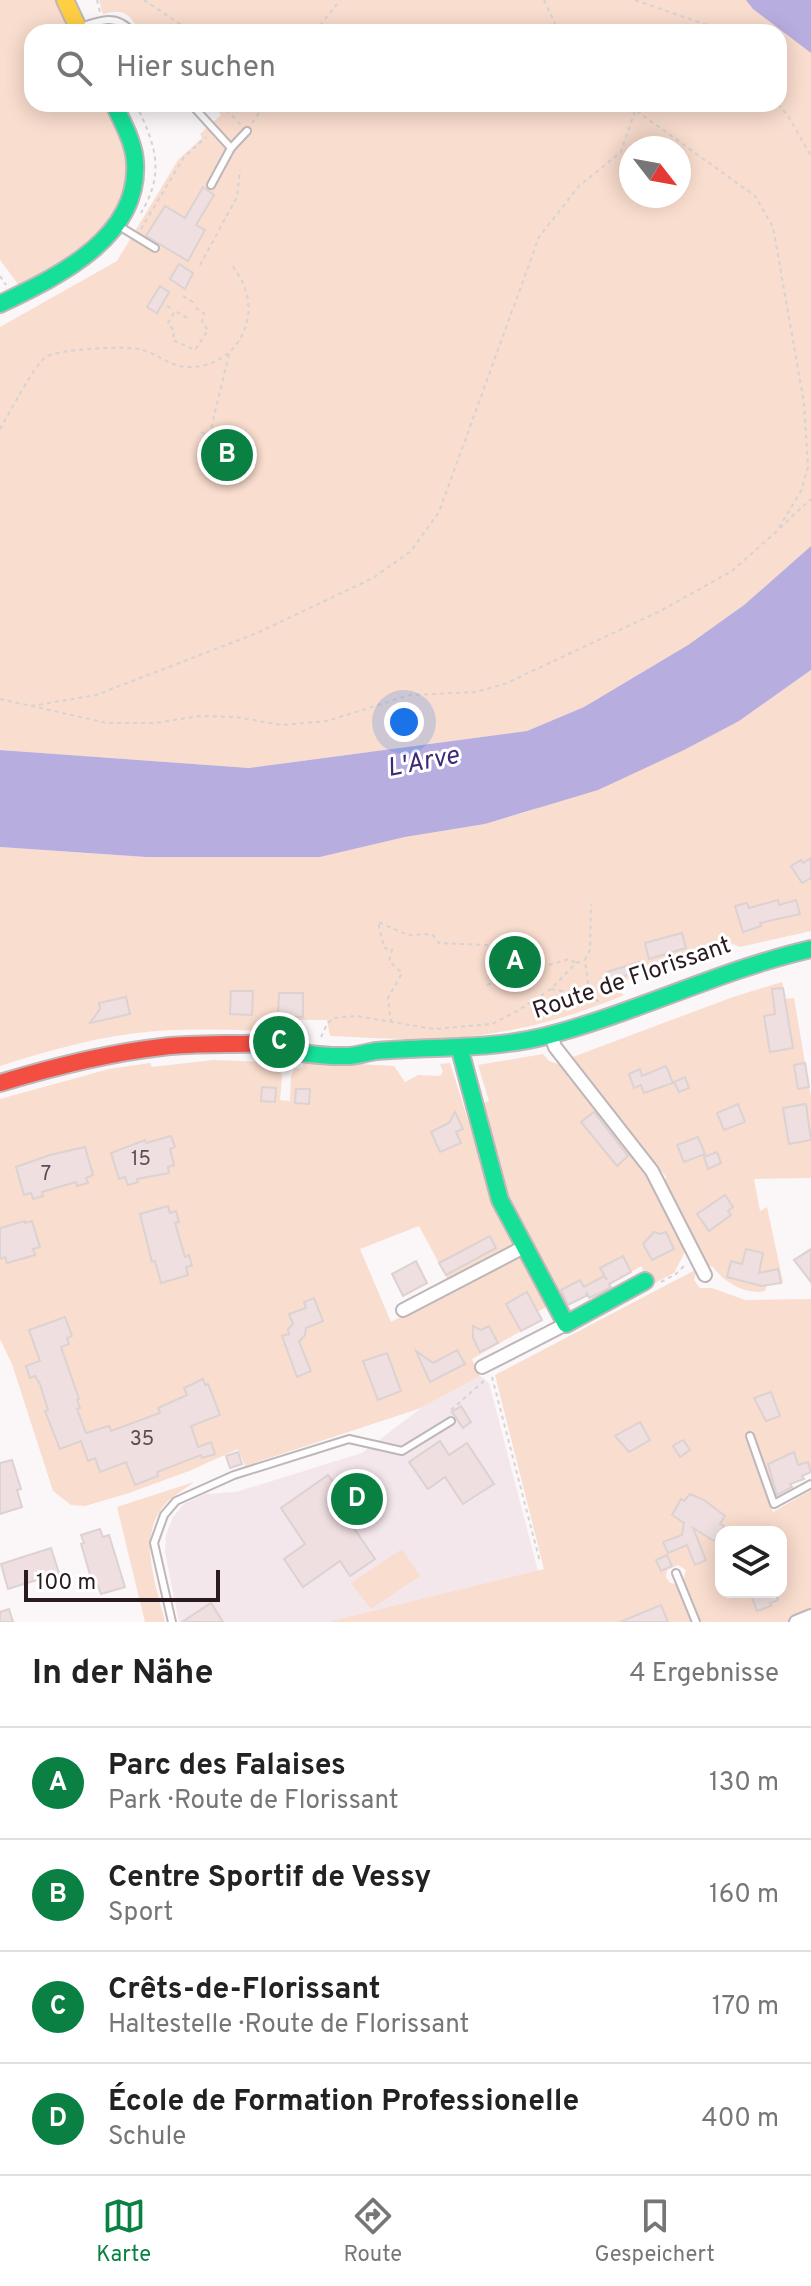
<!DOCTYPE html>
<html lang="de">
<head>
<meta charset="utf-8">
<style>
  :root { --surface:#fff; --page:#f2f2f2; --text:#222; --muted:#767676; --line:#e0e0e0; --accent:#0b8043 }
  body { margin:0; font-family:Overpass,sans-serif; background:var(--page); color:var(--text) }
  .controls { position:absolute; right:24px; bottom:24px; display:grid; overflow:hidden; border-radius:16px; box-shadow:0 4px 20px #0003 }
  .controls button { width:72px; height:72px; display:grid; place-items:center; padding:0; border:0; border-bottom:2px solid var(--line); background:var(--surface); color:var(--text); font:40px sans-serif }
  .compass { position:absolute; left:619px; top:136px; width:72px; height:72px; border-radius:50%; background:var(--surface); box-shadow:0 4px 20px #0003; rotate:121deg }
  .scale { position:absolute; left:24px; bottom:20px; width:196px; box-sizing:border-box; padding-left:8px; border:4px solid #2a1b21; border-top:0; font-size:22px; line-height:28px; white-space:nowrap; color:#2a1b21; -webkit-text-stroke:6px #fff; paint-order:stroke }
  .you { position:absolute; left:404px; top:722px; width:28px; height:28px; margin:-20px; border:6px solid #fff; border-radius:50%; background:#1a73e8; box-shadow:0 0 0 12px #1a73e833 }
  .badge { display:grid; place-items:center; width:52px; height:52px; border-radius:50%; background:var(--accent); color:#fff; font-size:26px; font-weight:700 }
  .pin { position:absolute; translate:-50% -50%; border:4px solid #fff; box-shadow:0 2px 8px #0006 }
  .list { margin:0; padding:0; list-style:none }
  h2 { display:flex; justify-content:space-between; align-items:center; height:104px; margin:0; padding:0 32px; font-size:34px }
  h2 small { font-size:26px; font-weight:400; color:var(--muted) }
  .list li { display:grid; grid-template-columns:52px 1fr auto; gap:24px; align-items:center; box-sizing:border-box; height:112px; padding:0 32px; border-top:2px solid var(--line) }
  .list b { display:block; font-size:30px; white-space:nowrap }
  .list p { margin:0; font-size:26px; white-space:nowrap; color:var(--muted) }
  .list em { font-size:26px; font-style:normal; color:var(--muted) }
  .icon { flex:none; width:44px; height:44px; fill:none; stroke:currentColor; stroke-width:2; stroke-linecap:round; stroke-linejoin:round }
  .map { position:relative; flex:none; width:811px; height:1622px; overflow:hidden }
  .search { position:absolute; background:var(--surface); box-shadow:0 4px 20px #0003; left:24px; right:24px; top:24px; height:88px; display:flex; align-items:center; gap:20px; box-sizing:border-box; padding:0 28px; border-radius:24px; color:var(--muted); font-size:30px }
  .sheet { height:552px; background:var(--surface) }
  nav { display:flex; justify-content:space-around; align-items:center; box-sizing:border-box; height:112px; border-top:2px solid var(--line); background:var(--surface); font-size:22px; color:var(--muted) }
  nav a { display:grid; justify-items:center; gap:4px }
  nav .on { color:var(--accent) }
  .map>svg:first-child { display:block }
</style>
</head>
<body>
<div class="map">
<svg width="811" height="1622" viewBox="0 0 811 1622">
  <rect width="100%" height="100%" fill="#fbf6f8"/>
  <!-- built -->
  <polygon fill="#f4e7ec" points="480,1376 489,1383 538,1571 327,1622 179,1622 165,1552 166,1535 173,1517 184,1504 205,1494 236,1492 362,1453 421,1408"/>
  <!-- green -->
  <g fill="#f9ddce" fill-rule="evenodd">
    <path d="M 0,0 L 59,0 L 73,32 L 32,32 L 32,104 L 107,104 C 113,118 123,135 126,150 C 139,220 70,256 19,285 L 0,260 Z"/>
    <path d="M 99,0 L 746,0 L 811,53 L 811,546 L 744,605 L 688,645 L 584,707 L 527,731 L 249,768 L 0,750 L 0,327 L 117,261 L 178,160 L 202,138 L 200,134 L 221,115 L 212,104 L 779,104 L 779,32 L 153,32 L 150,28 L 141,32 C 128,14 126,8 103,14 ZM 631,148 L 679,148 L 679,196 L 631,196 Z"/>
    <path d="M 811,670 L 811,931 L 740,947 L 728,942 L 726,950 L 662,966 L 611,986 L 624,995 C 563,1021 495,1038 428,1039 C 395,1040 362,1037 330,1036 L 327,1020 L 299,1020 L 298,1033 C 251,1030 204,1028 156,1031 C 103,1035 50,1050 0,1066 L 0,847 L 146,857 L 320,857 L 405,837 L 485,824 L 533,810 L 739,721 Z"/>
    <path d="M 782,982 L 785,999 L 794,998 L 811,1098 L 811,1178 L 754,1179 L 760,1211 L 767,1207 L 783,1282 L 767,1285 L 765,1291 C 744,1295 724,1282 713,1267 L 704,1265 L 660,1180 L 667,1178 L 570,1058 L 733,997 Z"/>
    <polygon points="543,1054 549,1061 561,1065 649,1175 687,1248 674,1273 651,1285 641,1266 631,1272 623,1257 601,1268 606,1279 584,1287 580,1280 561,1290 573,1314 569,1315 510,1208 478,1105 489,1101 478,1065"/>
    <polygon points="213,1060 269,1062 278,1066 282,1076 280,1100 290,1101 291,1075 295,1069 303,1067 303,1061 394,1066 405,1082 418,1075 440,1076 443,1072 440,1064 450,1063 492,1197 514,1244 448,1280 419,1226 360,1249 391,1322 518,1255 521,1255 550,1305 537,1312 527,1293 507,1303 521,1331 472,1359 480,1376 421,1408 245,1466 238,1449 189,1471 129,1493 85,1506 71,1505 53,1491 12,1364 0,1339 0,1099 109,1069 150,1063 152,1067"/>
    <path d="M 697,1269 L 694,1280 L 700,1288 L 712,1288 L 745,1300 L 811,1299 L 811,1470 L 808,1462 L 798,1465 L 793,1452 L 781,1457 L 781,1459 L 768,1464 L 776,1486 L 771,1488 L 754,1433 L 745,1437 L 773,1512 L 811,1490 L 811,1612 L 786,1622 L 700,1622 L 683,1581 L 686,1570 L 678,1565 L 667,1570 L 666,1577 L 670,1583 L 676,1584 L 691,1622 L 327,1622 L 544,1569 L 495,1375 ZM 721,1532 L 781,1532 L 781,1592 L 721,1592 Z"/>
    <path d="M 194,1482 C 186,1488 176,1494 168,1501 C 135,1534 156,1583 165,1622 L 145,1622 L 117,1507 Z"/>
    <polygon points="402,1549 420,1576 371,1609 351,1583"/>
  </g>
  <!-- water -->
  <g fill="#b8addf">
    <polygon points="746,0 811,0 811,53 753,9"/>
    <polygon points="811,546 811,670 739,721 684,750 598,790 485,824 405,837 320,857 146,857 0,847 0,750 249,768 527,731 584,707 688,645 744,605"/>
  </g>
  <!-- building -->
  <g fill="#efdfe0" stroke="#dcd2d2" stroke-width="2">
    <polygon points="203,187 214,195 196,225 205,230 188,261 146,236 165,206 185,218"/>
    <polygon points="179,264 193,273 185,289 170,279"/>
    <polygon points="160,286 169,292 157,313 147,307"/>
    <polygon points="811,858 811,878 802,883 791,866 801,860 803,863"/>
    <polygon points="778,900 779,905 796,900 800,914 760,923 761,926 743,932 735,906 747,903 749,908"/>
    <polygon points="682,933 686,948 649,959 645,943"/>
    <polygon points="639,962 641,970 609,982 607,972"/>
    <polygon points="783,988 793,1048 770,1052 764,1016 775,1014 772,989"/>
    <polygon points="231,991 253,991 252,1015 230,1014"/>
    <polygon points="279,993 303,993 303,1017 278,1016"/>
    <polygon points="126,997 130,1014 90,1023 100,1009 99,1003"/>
    <polygon points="805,1063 809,1087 798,1089 794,1065"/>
    <polygon points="666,1066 673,1083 644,1093 641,1085 634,1088 629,1074 640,1069 642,1076"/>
    <polygon points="685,1077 689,1088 679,1092 674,1082"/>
    <polygon points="262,1087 276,1088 275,1102 261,1101"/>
    <polygon points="296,1089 310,1089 309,1104 295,1103"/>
    <polygon points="738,1104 745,1122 724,1130 717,1113"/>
    <polygon points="806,1104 811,1140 789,1144 783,1108"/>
    <polygon points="455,1112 463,1129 456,1132 461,1143 440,1152 431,1132 449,1123"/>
    <polygon points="594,1112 628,1156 617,1166 581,1122"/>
    <polygon points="171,1136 175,1147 170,1149 174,1165 168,1167 169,1173 137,1179 138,1182 128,1185 125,1177 119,1179 111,1153 145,1140 146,1143"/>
    <polygon points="698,1137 705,1154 684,1162 677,1145"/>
    <polygon points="85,1147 93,1175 86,1178 88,1183 77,1186 76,1182 42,1192 43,1196 33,1199 31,1193 24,1195 16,1167 50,1155"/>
    <polygon points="717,1152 721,1163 708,1169 704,1157"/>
    <polygon points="725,1195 733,1207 728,1211 731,1215 709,1231 697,1214"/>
    <polygon points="168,1206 170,1213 176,1211 179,1222 175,1223 185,1257 189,1255 192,1266 186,1267 188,1275 161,1283 155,1261 152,1262 140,1214"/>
    <polygon points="25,1221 25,1223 32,1221 40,1247 33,1249 35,1255 7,1263 5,1257 0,1259 0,1228"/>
    <polygon points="654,1232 660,1234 666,1232 674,1249 652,1260 643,1244"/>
    <polygon points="490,1236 496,1248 446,1275 439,1263"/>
    <polygon points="746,1249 763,1253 759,1273 778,1269 781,1283 762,1286 727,1277 731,1261 742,1264"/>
    <polygon points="811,1249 811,1282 794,1260"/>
    <polygon points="623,1256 631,1272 609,1284 611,1287 600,1293 589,1298 586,1292 588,1295 568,1305 561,1290 580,1280 584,1287 604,1276 607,1280 600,1268"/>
    <polygon points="416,1261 427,1283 403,1296 392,1274"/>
    <polygon points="527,1292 542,1320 521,1331 506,1304"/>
    <polygon points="314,1298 323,1321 306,1328 305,1335 299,1342 311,1371 297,1377 282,1336 289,1334 288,1329 293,1324 289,1314 306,1308 304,1302"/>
    <polygon points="65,1317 72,1336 67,1338 69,1344 61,1347 79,1399 77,1400 80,1408 77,1409 86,1433 109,1426 111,1431 160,1413 158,1408 187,1395 184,1388 203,1379 205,1385 208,1384 220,1415 191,1426 198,1447 211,1442 215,1454 202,1458 201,1455 157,1472 158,1476 135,1485 126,1462 100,1472 95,1458 88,1461 81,1441 60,1449 45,1411 48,1410 40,1384 35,1376 30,1378 26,1366 40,1361 29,1330"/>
    <polygon points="473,1326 481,1330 489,1326 498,1343 480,1352 473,1338"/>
    <polygon points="457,1350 465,1364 430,1382 416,1351 433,1363"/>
    <polygon points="387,1353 401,1391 378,1400 363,1361"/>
    <polygon points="771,1392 780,1416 766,1421 754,1398"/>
    <polygon points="461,1406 471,1422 463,1428 452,1412"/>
    <polygon points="640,1422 650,1440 629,1452 615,1436"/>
    <polygon points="683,1440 690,1450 680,1457 673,1446"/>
    <polygon points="440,1441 449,1455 467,1443 494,1484 463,1504 445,1477 428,1489 409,1462"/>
    <polygon points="238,1452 242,1464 230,1468 226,1456"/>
    <polygon points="794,1452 798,1465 808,1462 811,1472 802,1476 804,1479 790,1484 792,1487 777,1495 768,1464"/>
    <polygon points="12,1460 21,1489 17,1490 22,1507 0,1514 0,1463"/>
    <polygon points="328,1475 357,1516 349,1521 375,1559 350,1576 340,1561 303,1587 284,1559 305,1544 281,1508"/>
    <polygon points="690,1494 704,1500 725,1516 720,1524 724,1526 714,1541 693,1528 706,1560 695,1565 687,1545 668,1553 663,1542 682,1535 684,1523 672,1515 681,1499 684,1501"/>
    <polygon points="100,1529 103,1537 109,1535 125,1587 101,1594 98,1586 94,1588 81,1544 84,1543 81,1535"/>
    <polygon points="51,1548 59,1573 8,1589 1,1564"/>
    <polygon points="667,1555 672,1566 661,1571 656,1560"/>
    <polygon points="750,1592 775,1592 778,1600 770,1603 771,1606 757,1611"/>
    <polygon points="211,1603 223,1622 182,1622"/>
    <polygon points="661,1605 668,1622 620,1622"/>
    <polygon points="9,1609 13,1622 0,1622 0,1612"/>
  </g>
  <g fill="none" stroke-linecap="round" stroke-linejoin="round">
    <!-- lane casing -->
    <g stroke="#beb6b9" stroke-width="10">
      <g id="lane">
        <path d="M 81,27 C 101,20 117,14 132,32"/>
        <polyline points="191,104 231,148"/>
        <polyline points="211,185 231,148 247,131"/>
        <polyline points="119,226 155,248"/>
        <polyline points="750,1436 774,1504 811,1484"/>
        <polyline points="676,1573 696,1622"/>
        <polyline points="172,1622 154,1543 164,1515 176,1501 234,1475 349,1439 402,1451 451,1421"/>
      </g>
    </g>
    <!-- street casing -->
    <g stroke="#beb6b9" stroke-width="16">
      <g id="street">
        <polyline points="551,1035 555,1047 652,1171 705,1275"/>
        <polyline points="403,1310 524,1247"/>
        <polyline points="482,1367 566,1324"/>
        <polyline points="796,1622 811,1616"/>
      </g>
    </g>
    <!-- fast casing -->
    <g stroke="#beb6b9" stroke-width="20">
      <g id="fast">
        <path d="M 0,304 C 58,276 140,238 135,162 C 134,142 122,122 114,104"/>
        <path d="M 257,1044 C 286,1051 317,1057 347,1056 C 357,1056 367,1052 377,1051 C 434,1046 490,1050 546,1036 C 636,1013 720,970 811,949"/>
        <polyline points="460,1050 500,1200 566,1324 645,1281"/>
      </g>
    </g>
    <!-- slow casing -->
    <g stroke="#beb6b9" stroke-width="20">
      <polyline id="slow" points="65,0 80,32"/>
    </g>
    <!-- jam casing -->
    <g stroke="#beb6b9" stroke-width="20">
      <path id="jam" d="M 0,1083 C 53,1067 107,1053 162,1047 C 197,1043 232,1045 267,1043"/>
    </g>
    <!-- path -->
    <g stroke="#d5d3d3" stroke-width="2" stroke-dasharray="4 4" stroke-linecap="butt">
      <polyline points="97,0 100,12"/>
      <polyline points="144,0 192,32"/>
      <polyline points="544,0 559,32"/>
      <polyline points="635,0 727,32"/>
      <polyline points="315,32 340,0"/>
      <path d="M 136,104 C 155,145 166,171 141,213"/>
      <polyline points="221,104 241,125"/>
      <polyline points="778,104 788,116 811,156"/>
      <polyline points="252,123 265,104"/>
      <polyline points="141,229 184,157 206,137"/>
      <polyline points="200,265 237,197 240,170"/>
      <polyline points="0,276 6,285"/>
      <polyline points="183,296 196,304"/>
      <polyline points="167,306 174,310"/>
      <polyline points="187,318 175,311 168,323 174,331 173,340 195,350 208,330 202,322 204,313 194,307"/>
      <polyline points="229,354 209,437 248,459"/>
      <path d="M 0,429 C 9,414 34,365 46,357 C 57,349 130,345 143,350 C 159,355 171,367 189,367 C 231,368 260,326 244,286 C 242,279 236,272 232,265"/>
      <polyline points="201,432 208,436"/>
      <polyline points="780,528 811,499"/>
      <polyline points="0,699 107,723 156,723 199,716 236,717 282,725 327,721 410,695 476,692 507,683 660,611 732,571 777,531 801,491 808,467 804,403 773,227 755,196 627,104"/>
      <polyline points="31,706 96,695 257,633 373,578 411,551 439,512 539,237 579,186 621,152 635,111"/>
      <polyline points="487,985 501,980"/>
      <polyline points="551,989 569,992 589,992 599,1002"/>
      <polyline points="589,992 585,960 590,950 591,904"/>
      <polyline points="391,1023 388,998 402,973 389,961 392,949 384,948 378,922 408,935 432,934 439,943 509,946 527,959 502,979 569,959 576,963"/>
      <polyline points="321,1037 327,1024 333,1018 356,1016 434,1029 492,1024 517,1011 551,989 576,963 585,960"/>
      <polyline points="661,1282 676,1274 685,1265"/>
      <polyline points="492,1377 540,1562"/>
      <polyline points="451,1410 485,1380"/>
    </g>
    <!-- lane -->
    <use href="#lane" stroke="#fefefe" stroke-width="6"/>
    <!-- street -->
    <use href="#street" stroke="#fefefe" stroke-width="12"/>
    <!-- fast -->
    <use href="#fast" stroke="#16e098" stroke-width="16"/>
    <!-- slow -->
    <use href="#slow" stroke="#ffcf43" stroke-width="16"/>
    <!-- jam -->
    <use href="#jam" stroke="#f24e42" stroke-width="16"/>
  </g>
  <g text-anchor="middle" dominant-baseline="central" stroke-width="6" stroke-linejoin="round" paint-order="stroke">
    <!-- number labels -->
    <g font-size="20" fill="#5b4c51">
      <text x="141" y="1160">15</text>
      <text x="46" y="1175">7</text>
      <text x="142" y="1440">35</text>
    </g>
    <!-- street labels -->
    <g font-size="24" fill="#2a1b21" stroke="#fff">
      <text transform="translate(632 979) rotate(-19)">Route de Florissant</text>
    </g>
    <!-- water labels -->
    <g font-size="26" font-style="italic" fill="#41297a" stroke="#fff">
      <text transform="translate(423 763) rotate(-11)">L'Arve</text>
    </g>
  </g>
</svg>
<div class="controls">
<button><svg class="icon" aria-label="layers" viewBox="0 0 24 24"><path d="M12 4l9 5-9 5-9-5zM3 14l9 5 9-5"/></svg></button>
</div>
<svg class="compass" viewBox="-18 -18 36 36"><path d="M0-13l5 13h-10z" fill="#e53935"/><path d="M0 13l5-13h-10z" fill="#767676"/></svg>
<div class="scale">100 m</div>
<div class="you"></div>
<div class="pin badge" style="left:515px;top:962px">A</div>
<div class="pin badge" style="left:227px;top:455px">B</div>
<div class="pin badge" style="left:279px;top:1042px">C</div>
<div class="pin badge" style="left:357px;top:1499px">D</div>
<div class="search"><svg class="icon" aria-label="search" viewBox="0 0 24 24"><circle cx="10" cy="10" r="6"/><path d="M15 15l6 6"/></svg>Hier suchen</div>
</div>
<section class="sheet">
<h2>In der Nähe<small>4 Ergebnisse</small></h2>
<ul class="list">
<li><span class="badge">A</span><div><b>Parc des Falaises</b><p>Park · Route de Florissant</p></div><em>130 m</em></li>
<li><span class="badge">B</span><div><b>Centre Sportif de Vessy</b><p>Sport</p></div><em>160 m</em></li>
<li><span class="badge">C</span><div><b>Crêts-de-Florissant</b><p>Haltestelle · Route de Florissant</p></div><em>170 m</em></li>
<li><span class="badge">D</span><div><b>École de Formation Professionelle</b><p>Schule</p></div><em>400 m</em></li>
</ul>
</section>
<nav>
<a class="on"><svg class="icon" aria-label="map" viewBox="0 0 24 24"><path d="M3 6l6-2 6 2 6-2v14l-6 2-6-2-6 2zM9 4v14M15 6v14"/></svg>Karte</a>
<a><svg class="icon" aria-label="directions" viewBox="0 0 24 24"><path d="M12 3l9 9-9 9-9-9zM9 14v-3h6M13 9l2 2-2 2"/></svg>Route</a>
<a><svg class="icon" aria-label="saved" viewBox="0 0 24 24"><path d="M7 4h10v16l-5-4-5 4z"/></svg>Gespeichert</a>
</nav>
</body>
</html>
